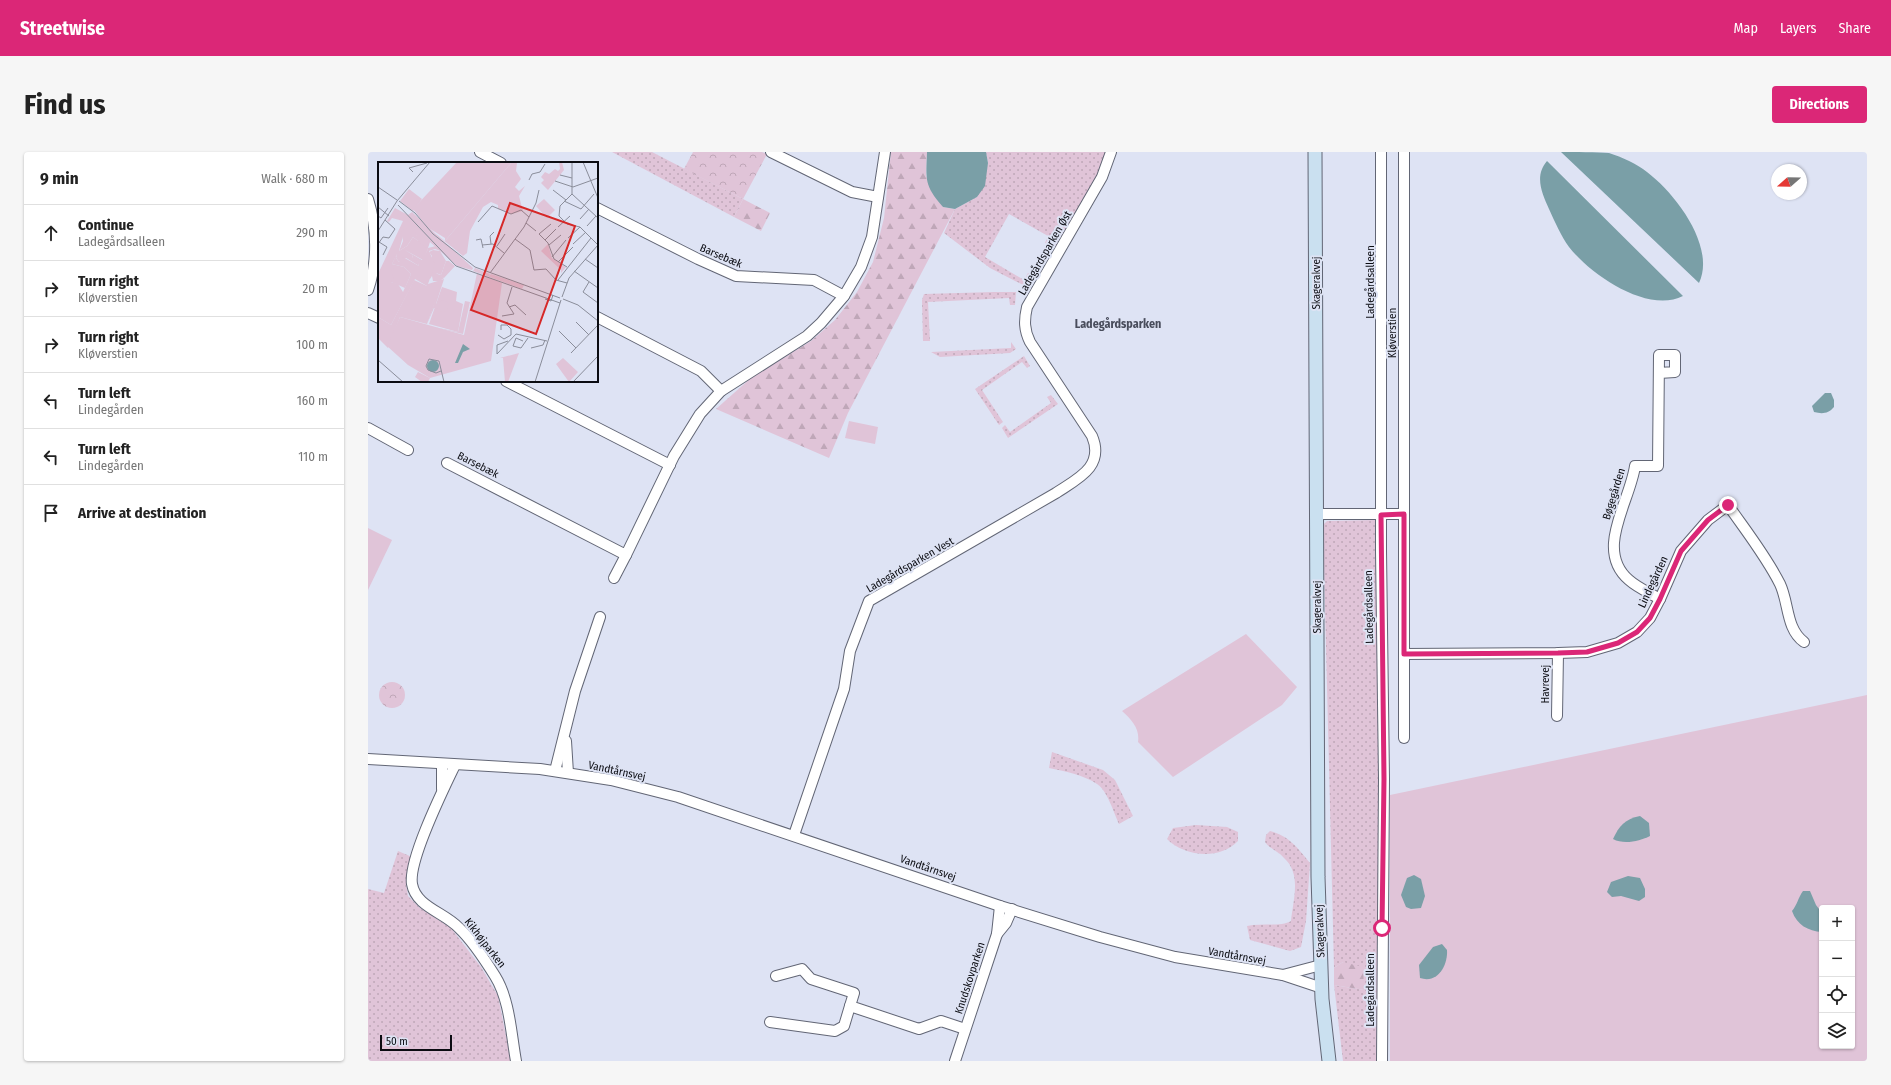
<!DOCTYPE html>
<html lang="en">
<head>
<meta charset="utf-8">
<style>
  :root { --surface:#fff; --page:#f6f6f6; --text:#222; --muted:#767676; --line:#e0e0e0; --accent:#db2777 }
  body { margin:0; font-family:"Fira Sans Condensed",sans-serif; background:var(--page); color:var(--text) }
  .controls { position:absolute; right:12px; bottom:12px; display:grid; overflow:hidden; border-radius:4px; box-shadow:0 1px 3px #0004 }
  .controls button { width:36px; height:36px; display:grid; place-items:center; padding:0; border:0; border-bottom:1px solid var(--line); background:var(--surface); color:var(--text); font:20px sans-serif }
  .compass { position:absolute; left:1403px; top:12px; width:36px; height:36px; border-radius:50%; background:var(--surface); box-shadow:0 1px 3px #0004; rotate:250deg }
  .scale { position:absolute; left:12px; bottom:10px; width:72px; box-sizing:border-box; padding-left:4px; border:2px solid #0b0c12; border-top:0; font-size:11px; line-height:14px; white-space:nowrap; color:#0b0c12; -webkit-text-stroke:3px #dee3f4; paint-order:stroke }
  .stop { position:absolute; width:12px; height:12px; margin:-9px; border:3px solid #db2777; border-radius:50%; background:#fff }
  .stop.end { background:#db2777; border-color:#fff; box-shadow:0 1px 4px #0008 }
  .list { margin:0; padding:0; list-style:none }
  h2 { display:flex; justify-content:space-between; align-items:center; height:52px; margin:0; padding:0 16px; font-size:17px }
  h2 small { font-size:13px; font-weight:400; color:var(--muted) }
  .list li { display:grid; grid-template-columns:26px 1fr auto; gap:12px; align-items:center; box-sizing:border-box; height:56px; padding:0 16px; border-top:1px solid var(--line) }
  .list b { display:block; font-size:15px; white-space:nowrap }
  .list p { margin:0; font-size:13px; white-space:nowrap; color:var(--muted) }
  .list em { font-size:13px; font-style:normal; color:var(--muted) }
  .icon { flex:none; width:22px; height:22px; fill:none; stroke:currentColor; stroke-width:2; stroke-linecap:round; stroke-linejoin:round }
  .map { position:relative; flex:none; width:1499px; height:909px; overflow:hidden; border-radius:4px }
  header { display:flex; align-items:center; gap:24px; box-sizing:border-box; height:56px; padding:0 20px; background:var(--accent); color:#fff }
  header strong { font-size:19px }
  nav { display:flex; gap:22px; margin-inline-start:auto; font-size:14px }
  .intro { display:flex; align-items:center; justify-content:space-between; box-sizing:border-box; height:96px; padding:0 24px }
  h1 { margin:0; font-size:28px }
  .button { padding:10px 18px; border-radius:4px; background:var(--accent); color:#fff; font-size:14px; font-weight:700 }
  main { display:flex; gap:24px; padding:0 24px }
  aside { flex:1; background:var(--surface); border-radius:4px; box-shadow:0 1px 3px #0004 }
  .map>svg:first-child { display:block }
</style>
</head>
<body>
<header>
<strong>Streetwise</strong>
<nav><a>Map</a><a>Layers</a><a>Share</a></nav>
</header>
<div class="intro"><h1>Find us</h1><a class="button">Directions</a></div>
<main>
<aside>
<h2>9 min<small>Walk · 680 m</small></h2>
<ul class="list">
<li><svg class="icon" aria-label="ahead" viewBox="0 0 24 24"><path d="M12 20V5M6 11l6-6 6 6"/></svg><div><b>Continue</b><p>Ladegårdsalleen</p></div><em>290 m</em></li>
<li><svg class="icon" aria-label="right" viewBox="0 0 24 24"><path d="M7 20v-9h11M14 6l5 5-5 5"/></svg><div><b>Turn right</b><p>Kløverstien</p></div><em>20 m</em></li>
<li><svg class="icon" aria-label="right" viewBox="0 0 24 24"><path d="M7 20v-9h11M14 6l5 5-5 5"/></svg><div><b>Turn right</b><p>Kløverstien</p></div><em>100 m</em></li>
<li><svg class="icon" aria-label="left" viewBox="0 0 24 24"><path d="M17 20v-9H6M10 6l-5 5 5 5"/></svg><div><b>Turn left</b><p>Lindegården</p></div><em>160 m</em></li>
<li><svg class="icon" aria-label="left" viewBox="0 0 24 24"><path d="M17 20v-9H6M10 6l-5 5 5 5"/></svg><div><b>Turn left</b><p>Lindegården</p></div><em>110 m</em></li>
<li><svg class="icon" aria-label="arrive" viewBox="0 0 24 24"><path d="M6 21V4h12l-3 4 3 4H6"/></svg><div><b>Arrive at destination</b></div></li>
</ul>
</aside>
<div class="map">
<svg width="1499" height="909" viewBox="0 0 1499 909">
  <defs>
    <pattern id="grass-dots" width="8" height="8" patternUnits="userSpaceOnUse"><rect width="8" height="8" fill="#e0c4d8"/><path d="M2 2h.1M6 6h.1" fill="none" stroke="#bfa7b8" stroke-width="1.8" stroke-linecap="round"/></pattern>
    <pattern id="forest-firs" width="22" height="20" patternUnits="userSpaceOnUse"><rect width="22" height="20" fill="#e0c4d8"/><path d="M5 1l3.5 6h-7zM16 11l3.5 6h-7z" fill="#bfa7b8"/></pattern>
    <pattern id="park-crowns" width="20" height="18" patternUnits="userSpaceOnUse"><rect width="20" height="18" fill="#e0c4d8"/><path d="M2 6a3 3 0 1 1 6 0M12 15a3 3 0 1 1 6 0" fill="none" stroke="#bfa7b8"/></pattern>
  </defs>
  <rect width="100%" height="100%" fill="#dee3f4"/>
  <!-- grass -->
  <g fill="url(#grass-dots)">
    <polygon points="244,0 284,0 375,47 366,65"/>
    <polygon points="618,0 738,0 733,17 688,95 677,91 680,84 641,62 617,105 656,128 660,121 665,124 659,135 622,116 576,81 587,57 609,45 620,11"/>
    <polygon points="626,140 648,140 647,153 642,153 641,146 560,150 562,189 555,189 554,148 556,142"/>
    <polygon points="643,190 648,197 642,201 572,205 563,200 643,196"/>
    <polygon points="656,204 662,214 659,216 654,210 614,238 635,270 631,273 607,237"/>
    <polygon points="683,243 690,252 640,286 634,276 637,273 642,280 683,251 679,245"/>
    <polygon points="1010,368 1011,909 975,909 966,833 996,838 975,810 966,816 955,373 959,369"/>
    <path d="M 684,600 L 735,618 L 747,628 L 765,664 L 751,672 C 746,661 739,638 729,632 C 716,623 696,619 681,616 Z"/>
    <path d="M 828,673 L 859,675 L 870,680 L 870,689 C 852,708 817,705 799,687 L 805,676 Z"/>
    <path d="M 902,679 C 921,684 930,696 942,711 L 938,769 L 933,795 L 922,799 L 882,788 L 879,774 C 893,771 914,775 923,769 C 925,748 934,722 916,706 C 910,699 902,697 897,690 L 898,683 Z"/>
    <polygon points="30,699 44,705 39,721 38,732 40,744 52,756 83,776 113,815 130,844 143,909 0,909 0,737 16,741"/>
  </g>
  <!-- forest -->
  <g fill="url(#forest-firs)">
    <polygon points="523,0 559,0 558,24 575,55 587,57 480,261 461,306 348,257 384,225 443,189 467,168 489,140 505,110 516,66"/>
    <polygon points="375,47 402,61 393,79 366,65"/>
    <polygon points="975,810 995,815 996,838 966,833 966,816"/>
  </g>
  <!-- park -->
  <g fill="url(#park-crowns)">
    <polygon points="325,0 394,0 399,2 375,47 316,17"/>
    <circle cx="24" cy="543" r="13"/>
  </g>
  <!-- garden -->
  <g fill="#e0c4d8" fill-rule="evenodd">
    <polygon points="481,269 510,275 507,292 477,286"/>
    <polygon points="0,376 24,388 0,438"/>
    <path d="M 878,482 L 929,535 L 914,553 L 805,625 L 770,590 C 772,577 764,568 754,559 Z"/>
    <path d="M 1499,543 L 1499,909 L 1022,909 L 1022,643 ZM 1454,756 L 1484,756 L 1484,894 L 1454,894 Z"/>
  </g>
  <!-- water -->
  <g fill="#7a9fa7">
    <path d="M 559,0 L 618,0 L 620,11 L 617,34 L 609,45 L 587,57 L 575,55 C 556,33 558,28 559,0 Z"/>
    <path d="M 1193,0 C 1206,0 1230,0 1241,1 C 1254,5 1269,12 1279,20 C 1308,42 1348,95 1331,131 Z"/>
    <path d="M 1179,9 L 1315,144 C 1280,162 1223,123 1201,95 C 1193,84 1187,70 1181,57 C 1174,41 1166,24 1179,9 Z"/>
    <path d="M 1457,241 L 1463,241 L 1466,248 L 1466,255 C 1460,262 1454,262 1446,260 L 1444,254 Z"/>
    <path d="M 1272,664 L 1281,671 L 1282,684 C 1272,689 1256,693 1245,687 C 1251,674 1257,667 1272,664 Z"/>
    <polygon points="1046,723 1053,727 1057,744 1053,756 1043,757 1038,755 1033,743 1039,726"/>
    <polygon points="1260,724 1272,726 1277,737 1277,745 1271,749 1253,744 1244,745 1239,740 1243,730"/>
    <path d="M 1435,739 L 1442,739 L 1448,753 L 1454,761 L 1454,780 C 1440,779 1429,773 1424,759 C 1429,753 1430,746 1435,739 Z"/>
    <path d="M 1074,792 L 1079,798 C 1080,813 1070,832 1052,826 L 1051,813 L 1065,795 Z"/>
  </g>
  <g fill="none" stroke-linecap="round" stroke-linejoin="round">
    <!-- street casing -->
    <g stroke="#626675" stroke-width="12">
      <g id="street">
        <polyline points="112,0 133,11"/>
        <polyline points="403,0 484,40 510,45"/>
        <polyline points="1013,0 1013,399 1016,627 1014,909"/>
        <polyline points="1036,0 1036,586"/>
        <path d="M 0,47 C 9,76 10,109 0,138"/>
        <polyline points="229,56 330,107 368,124 446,128 476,144"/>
        <polyline points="0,161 11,166"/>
        <polyline points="229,165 333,219 353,239"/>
        <path d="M 1291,221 L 1307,220 L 1307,203 L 1291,203 L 1290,314 L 1267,314 C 1262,350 1226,398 1261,428 C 1270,436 1282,441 1292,447"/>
        <polyline points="138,229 302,313"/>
        <polyline points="0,276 40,298"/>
        <polyline points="79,311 258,403 306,304 332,262 353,239 439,184 453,171 476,144 493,115 504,85 517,0"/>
        <polyline points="949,362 1036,362"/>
        <polyline points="246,426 258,403"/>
        <path d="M 1036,502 L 1190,501 L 1219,500 L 1250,491 L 1269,480 L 1282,466 L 1292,447 L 1313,399 L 1340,368 L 1360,353 C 1378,379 1398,404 1412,432 C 1421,451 1418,477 1436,490"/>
        <polyline points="1189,564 1190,501"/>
        <polyline points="198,589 200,621"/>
        <polyline points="0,607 172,617 243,628 310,645 632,754 732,785 807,805 915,823 954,836"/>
        <polyline points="74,612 74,637"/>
        <path d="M 87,613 C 76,636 40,708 44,732 C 48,755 76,760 91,776 C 105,789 117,808 127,824 C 142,848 143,882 148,909"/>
        <polyline points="187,619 207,539 232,465"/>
        <path d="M 426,683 L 476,537 L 482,499 L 501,449 L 688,341 C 709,327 737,315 724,284 L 662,190 C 656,178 656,168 659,155 L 734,25 L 743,0"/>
        <polyline points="629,782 638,771 644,757"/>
        <polyline points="915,823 953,813"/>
        <polyline points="408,824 434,817 443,827 486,841 482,854 551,877 573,869 597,877"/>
        <polyline points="402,870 467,879 476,874 482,854"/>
        <polyline points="587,909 629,782 632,754"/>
      </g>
    </g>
    <!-- secondary casing -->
    <g stroke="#626675" stroke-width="15">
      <polyline id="secondary" points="947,0 950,725 954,847 961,909"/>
    </g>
    <!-- street -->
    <use href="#street" stroke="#fff" stroke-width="10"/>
    <!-- secondary -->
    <use href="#secondary" stroke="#cae0f0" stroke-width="13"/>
  </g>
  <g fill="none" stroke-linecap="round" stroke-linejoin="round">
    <!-- route -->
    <polyline stroke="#db2777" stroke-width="5" points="1014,776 1016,627 1013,363 1036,362 1036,502 1190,501 1219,500 1250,491 1269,480 1282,466 1292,447 1313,399 1340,368 1360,353"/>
  </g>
  <g text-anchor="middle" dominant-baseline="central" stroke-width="4" stroke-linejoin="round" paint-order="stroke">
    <!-- street labels -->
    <g font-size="11" fill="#0b0c12" stroke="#dee3f4">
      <text transform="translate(677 101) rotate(-60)">Ladegårdsparken Øst</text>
      <text transform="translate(353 104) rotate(23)">Barsebæk</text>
      <text transform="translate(1002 130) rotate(-90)">Ladegårdsalleen</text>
      <text transform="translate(948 131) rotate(-90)">Skagerakvej</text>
      <text transform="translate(1024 181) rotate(-90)">Kløverstien</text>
      <text transform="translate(110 313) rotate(27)">Barsebæk</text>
      <text transform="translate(1246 342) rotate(-73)">Bøgegården</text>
      <text transform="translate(542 413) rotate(-30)">Ladegårdsparken Vest</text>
      <text transform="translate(1285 430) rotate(-65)">Lindegården</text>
      <text transform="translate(949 455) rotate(-90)">Skagerakvej</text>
      <text transform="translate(1001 455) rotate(-91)">Ladegårdsalleen</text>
      <text transform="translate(1177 532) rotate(-90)">Havrevej</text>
      <text transform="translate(249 619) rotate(12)">Vandtårnsvej</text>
      <text transform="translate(560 716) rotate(19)">Vandtårnsvej</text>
      <text transform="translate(952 779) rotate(-92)">Skagerakvej</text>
      <text transform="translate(117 791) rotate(52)">Kikhøjparken</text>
      <text transform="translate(869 804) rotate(10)">Vandtårnsvej</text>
      <text transform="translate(602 826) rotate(-72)">Knudskovparken</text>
      <text transform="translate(1002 838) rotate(-90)">Ladegårdsalleen</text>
    </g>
    <!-- neighbourhood labels -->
    <g font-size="12" font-weight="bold" fill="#494d5c" stroke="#dee3f4">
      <text x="750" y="172">Ladegårdsparken</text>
    </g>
  </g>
  <!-- overview -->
  <g transform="translate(10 10)">
    <rect width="220" height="220" fill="#dee3f4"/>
    <path d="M 134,0 L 139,1 L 138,9 L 143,17 L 137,25 L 141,29 L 147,24 L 141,34 L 145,49 L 133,52 L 120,47 L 120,43 L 113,40 L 105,45 L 92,69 L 89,91 L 85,94 L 49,65 L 67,79 ZM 31,27 L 44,37 L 35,49 L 22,39 ZM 17,46 L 30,53 L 34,50 L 95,106 L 94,108 L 79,104 L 52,80 L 47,82 L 50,87 L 45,98 L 27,88 L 35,93 L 34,96 L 39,96 L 41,104 L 28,96 L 21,100 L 18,96 L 19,92 L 14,102 L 26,105 L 33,112 L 27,126 L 13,120 L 13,107 L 7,106 L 11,102 L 5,106 L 0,120 L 0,112 L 25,59 L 14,56 L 11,60 L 9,59 ZM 38,73 L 40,79 L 35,75 L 29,84 L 21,89 L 25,74 ZM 55,88 L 62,89 L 68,99 L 63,113 L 58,111 L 66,116 L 62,119 L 55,119 L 54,114 L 52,117 L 51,115 L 54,109 L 54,94 L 51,90 ZM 97,106 L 112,112 L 111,114 L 113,112 L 146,123 L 144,127 L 95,109 ZM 36,118 L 49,124 L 63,124 L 53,151 L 49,162 L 22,155 L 10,186 L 0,176 L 0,155 L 13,163 ZM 64,125 L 79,130 L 78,139 L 85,142 L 80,170 L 51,162 ZM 185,196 L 200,210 L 191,220 L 178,202 ZM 40,210 L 52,216 L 50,220 L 44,220 L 37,215 Z" fill="#e0c4d8" fill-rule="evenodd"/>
    <path d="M 79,0 L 134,0 L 67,79 L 67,76 L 49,65 L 35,47 ZM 29,66 L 36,66 L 38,73 L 42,75 L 41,79 L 45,82 L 49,78 L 52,80 L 50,86 L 58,84 L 63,89 L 57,87 L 51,89 L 57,102 L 50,122 L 66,117 L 58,142 L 58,146 L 68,150 L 56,146 L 49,162 L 62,124 L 49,124 L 37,117 L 13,163 L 0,155 L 0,121 L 3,107 L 8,101 L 12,102 L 8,106 L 16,104 L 13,111 L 16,115 L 13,120 L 20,122 L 25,130 L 33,112 L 26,105 L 14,102 L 19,91 L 18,96 L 21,100 L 25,95 L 41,104 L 38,96 L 34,96 L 35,93 L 27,88 L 44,98 L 50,87 L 35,75 L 29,84 L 21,89 L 25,79 L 23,68 ZM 170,82 L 174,96 L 188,105 L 183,111 L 183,108 L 163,89 ZM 68,99 L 71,99 L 77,104 L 66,116 L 57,112 L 63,113 ZM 87,139 L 92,140 L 85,172 L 51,164 L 80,170 ZM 141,191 L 130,220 L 127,220 L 125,196 L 122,196 Z" fill="#e0c4d8"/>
    <path d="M 181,0 L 184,0 L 186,8 L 170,28 L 163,21 L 166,18 L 163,15 L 167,10 L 171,12 L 177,7 L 180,9 L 182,7 ZM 166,37 L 177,48 L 169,56 L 158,44 ZM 99,111 L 124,121 L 113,199 L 52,216 L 30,203 L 9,184 L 22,155 L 86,173 ZM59.5 144a5.5 5.5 0 1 1 11 0a5.5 5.5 0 1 1-11 0Z" fill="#e0c4d8"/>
    <path d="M 85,182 L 92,187 L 85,190 L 80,201 L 77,201 ZM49 204a6 6 0 1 1 12 0a6 6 0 1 1-12 0Z" fill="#7a9fa7"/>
    <path fill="none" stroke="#8a8d9a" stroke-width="1" d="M 205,0 L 220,36M 35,10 L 31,6 L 49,1M 182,13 L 194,16M 151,18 L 154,12 L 162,10 L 167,2M 177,19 L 195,25 L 220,16M 0,25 L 19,38M 175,28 L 188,38M 194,32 L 182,44 L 181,54 L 189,62 L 202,65 L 220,83M 194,32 L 220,56M 194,32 L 194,0M 21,39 L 37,51 L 55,72 L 97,105 L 182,136M 186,39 L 203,47 L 216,32M 20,43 L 78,104 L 182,141M 0,45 L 11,54M 0,54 L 3,56 L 10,46M 202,57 L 211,47M 100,60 L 114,44 L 133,52 L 143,48 L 151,55M 148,61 L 158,69M 173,62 L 161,72 L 170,81 L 176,97 L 189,105M 209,64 L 218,54M 180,65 L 192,54M 0,69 L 19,39 L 52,0M 190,76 L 202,65M 137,77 L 152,88 L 156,108 L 168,107 L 178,118 L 189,121M 98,78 L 103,77 L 105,86M 167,78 L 178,67M 1,80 L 9,85 L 5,93M 0,82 L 5,75 L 11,76 L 17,67 L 7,58M 113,82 L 112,74 L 116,70M 195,82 L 208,70M 104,83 L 115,82 L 126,91M 171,83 L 183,73M 119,84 L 127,72M 174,95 L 188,78M 207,97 L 220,106M 180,100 L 195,85M 196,109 L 220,126M 112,111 L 146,65 L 158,41 L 161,28M 180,118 L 213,76M 211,120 L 205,130 L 220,141M 184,135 L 191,116 L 220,83M 167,137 L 173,139 L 175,133M 185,137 L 200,143 L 220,159M 131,145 L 137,143 L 148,153M 124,154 L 136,152 L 129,141 L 134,125M 198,160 L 211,173M 181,169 L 198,186M 120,173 L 126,177 L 133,173 L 133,167 L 129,163 L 123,163 L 123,168M 130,179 L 119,183 L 119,192 L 138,172 L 169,179M 145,179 L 138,176 L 135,184 L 143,186 L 150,176M 153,186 L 165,183 L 167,178M 193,191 L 220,163M 0,198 L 25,220M 63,209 L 58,211 L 50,208 L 48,204 L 51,197 L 61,199 L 66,220M 157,220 L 183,138M 195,220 L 220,194"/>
    <path fill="#d62828" fill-opacity="0.15" stroke="#d62828" stroke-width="2" d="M 132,41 L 197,64 L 158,172 L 93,148 Z"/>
    <rect width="220" height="220" fill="none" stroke="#0b0c12" stroke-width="2"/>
  </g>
</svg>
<div class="controls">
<button>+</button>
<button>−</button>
<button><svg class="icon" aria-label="locate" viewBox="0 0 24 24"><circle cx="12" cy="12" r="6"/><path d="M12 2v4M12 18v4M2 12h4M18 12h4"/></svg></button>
<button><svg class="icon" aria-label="layers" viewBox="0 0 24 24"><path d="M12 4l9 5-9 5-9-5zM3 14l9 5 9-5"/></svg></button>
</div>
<svg class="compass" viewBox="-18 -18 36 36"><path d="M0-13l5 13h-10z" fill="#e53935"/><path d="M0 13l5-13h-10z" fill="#767676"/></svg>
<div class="scale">50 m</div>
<div class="stop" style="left:1014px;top:776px"></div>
<div class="stop end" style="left:1360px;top:353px"></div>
</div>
</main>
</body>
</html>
